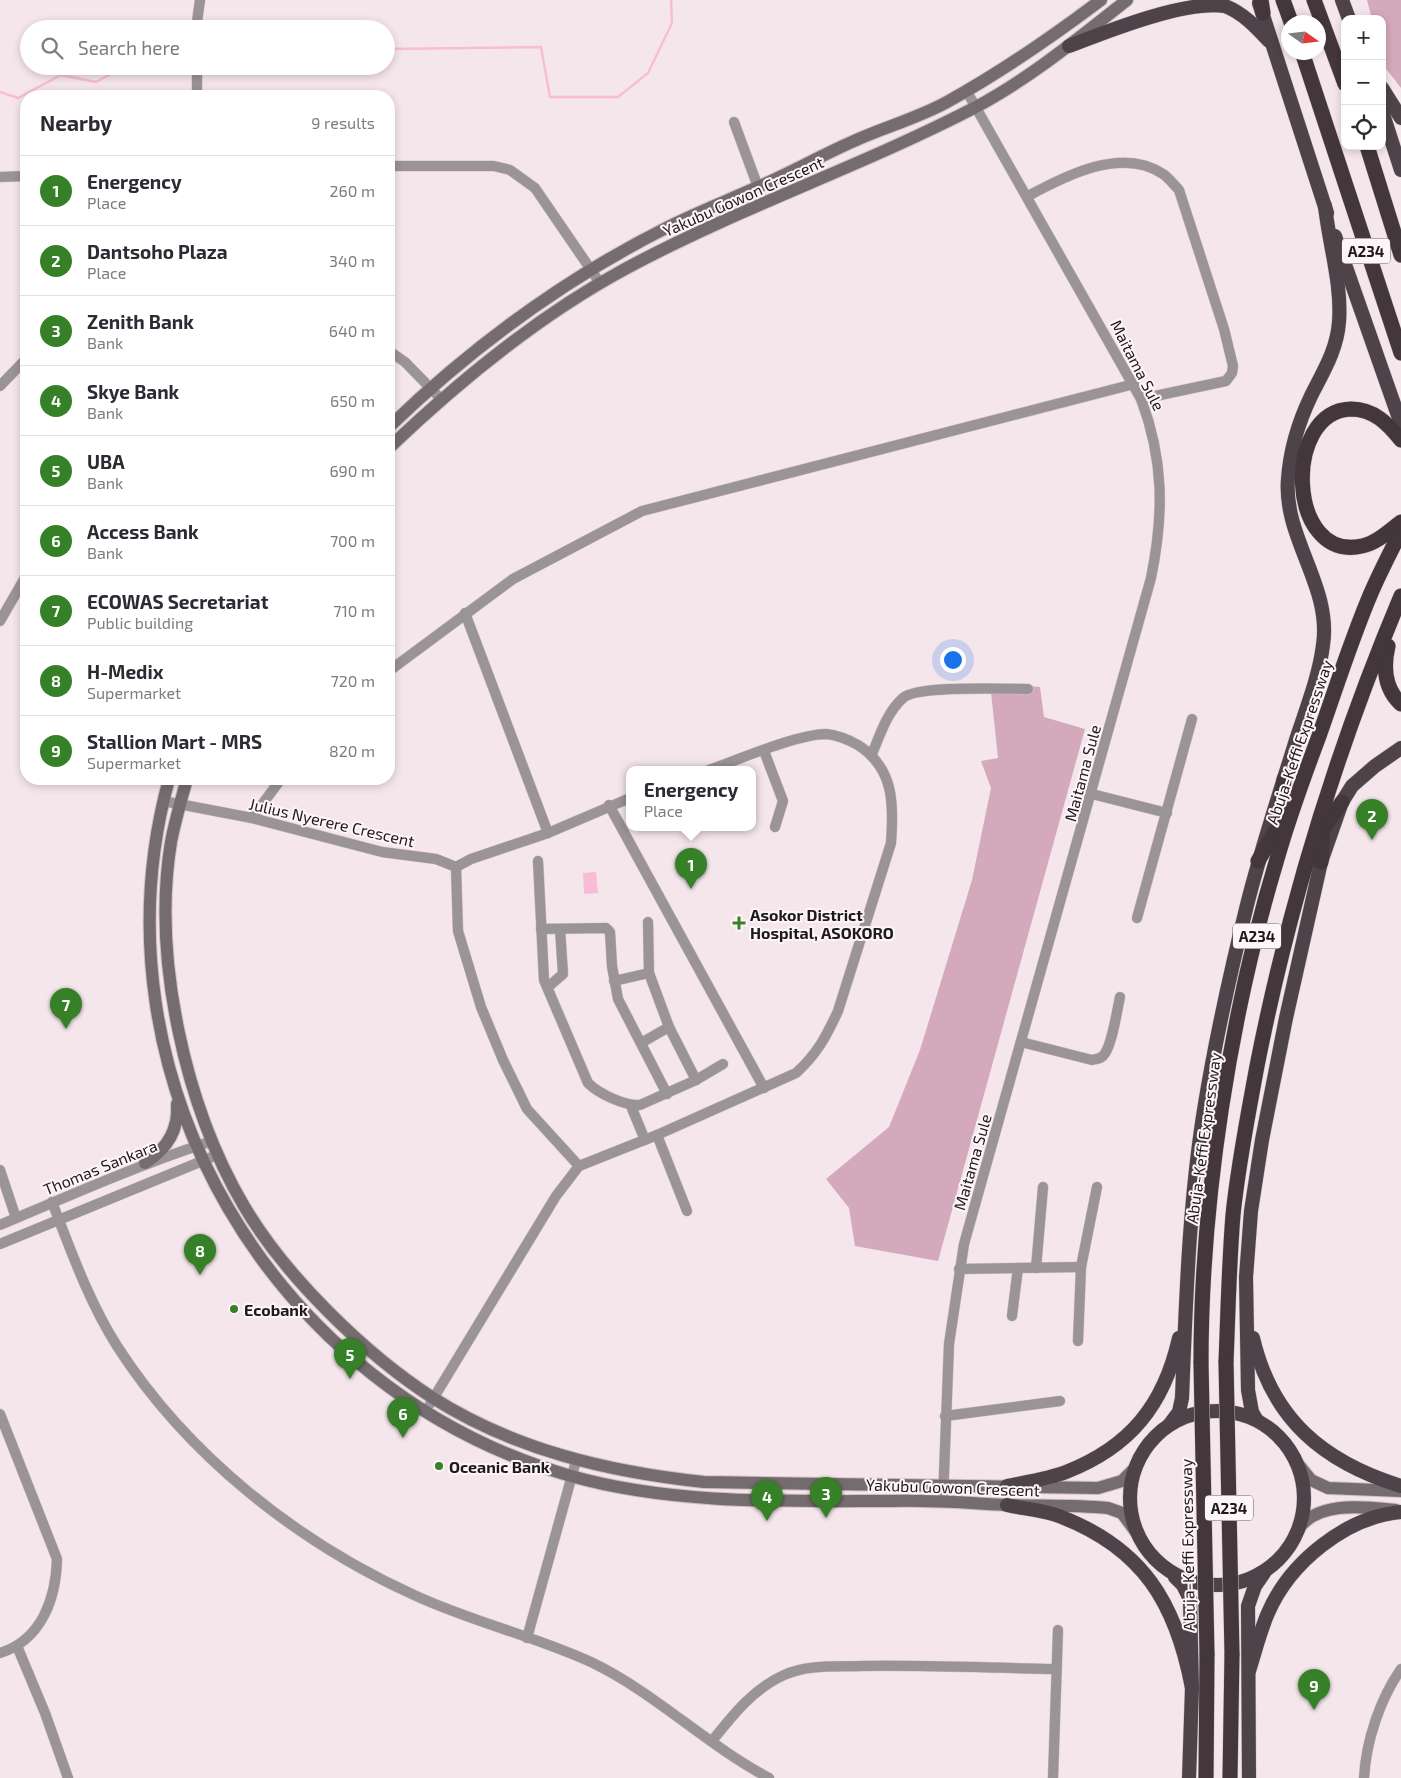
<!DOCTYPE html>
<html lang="en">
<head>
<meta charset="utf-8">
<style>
  :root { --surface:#fff; --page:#f2f2f3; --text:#2b2b33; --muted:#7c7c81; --line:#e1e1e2; --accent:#368027 }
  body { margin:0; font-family:"Exo 2",sans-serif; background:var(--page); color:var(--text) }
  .controls { position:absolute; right:15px; top:15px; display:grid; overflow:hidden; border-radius:10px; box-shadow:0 2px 8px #0003 }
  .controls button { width:45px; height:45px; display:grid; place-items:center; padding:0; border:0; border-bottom:1px solid var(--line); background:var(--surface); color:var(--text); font:25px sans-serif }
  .compass { position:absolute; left:1281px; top:15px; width:45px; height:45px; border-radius:50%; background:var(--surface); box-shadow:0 2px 8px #0003; rotate:104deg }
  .you { position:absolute; left:952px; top:659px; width:18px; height:18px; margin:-12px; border:4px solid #fff; border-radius:50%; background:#1a73e8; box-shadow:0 0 0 8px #1a73e833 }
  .badge { display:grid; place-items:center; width:32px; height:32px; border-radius:50%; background:var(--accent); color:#fff; font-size:16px; font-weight:700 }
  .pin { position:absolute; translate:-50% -41px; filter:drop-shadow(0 1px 2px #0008) }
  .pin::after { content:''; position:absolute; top:26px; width:18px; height:15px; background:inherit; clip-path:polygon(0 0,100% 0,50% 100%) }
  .popup { position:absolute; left:626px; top:766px; width:130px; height:65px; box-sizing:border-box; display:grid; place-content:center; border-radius:10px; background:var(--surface); filter:drop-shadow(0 1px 4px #0005); font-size:16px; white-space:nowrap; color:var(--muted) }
  .popup b { font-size:19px; color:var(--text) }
  .popup::after { content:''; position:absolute; left:50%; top:100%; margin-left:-10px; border:10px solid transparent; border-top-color:var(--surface) }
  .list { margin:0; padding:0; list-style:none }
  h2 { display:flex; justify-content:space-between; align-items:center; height:65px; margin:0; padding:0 20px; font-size:21px }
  h2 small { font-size:16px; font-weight:400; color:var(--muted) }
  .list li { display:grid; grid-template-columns:32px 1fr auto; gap:15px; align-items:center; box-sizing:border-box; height:70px; padding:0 20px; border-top:1px solid var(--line) }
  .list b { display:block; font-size:19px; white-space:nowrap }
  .list p { margin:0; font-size:16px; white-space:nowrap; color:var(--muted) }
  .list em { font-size:16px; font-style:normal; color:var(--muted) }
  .icon { flex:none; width:28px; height:28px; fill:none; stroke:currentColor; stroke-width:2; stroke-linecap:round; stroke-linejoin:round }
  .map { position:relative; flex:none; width:1401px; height:1778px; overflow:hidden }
  .search { position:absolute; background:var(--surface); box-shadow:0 2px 8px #0003; left:20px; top:20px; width:375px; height:55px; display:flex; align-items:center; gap:12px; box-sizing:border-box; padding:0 18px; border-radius:28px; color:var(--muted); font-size:19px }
  .panel { position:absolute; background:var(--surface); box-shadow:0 2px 8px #0003; left:20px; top:90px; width:375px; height:695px; border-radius:20px }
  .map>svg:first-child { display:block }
</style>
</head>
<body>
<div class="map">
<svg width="1401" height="1778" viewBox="0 0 1401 1778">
  <rect width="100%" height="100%" fill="#f5e6ec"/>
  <!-- green -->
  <g fill="#d4a9bc">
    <polygon points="1367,0 1401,0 1401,88 1384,66 1382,19 1372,19"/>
    <polygon points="990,683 1040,687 1044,717 1085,729 938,1261 855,1246 849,1208 826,1179 889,1127 920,1050 972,880 991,788 981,761 998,758"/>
  </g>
  <!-- water -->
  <polygon fill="#f9bcd7" points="596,872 598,893 584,894 583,873"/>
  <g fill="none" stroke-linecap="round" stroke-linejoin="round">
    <!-- stream -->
    <g stroke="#f9bcd7" stroke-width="2.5">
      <polyline points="386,49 541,47 550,97 618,97 648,73 672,23 671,0"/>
      <polyline points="0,92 18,98 61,75 96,82 126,66"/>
    </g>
    <!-- minor casing -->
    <g stroke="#cec1c6" stroke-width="11">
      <g id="minor">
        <polyline points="196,29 200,0"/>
        <polyline points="197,66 197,96"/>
        <polyline points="734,122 758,187"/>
        <polyline points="389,166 494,166 510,170 535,188 600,283"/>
        <polyline points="0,177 26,176"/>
        <path d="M 1028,196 C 1065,176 1122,146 1163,174 C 1169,178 1174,185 1179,190 L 1224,329 L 1233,366 L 1232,373 L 1226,381 L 1141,399"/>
        <polyline points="389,351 405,362 442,400"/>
        <polyline points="0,386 26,359"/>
        <polyline points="465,613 548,833"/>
        <polyline points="0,621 26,576"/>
        <polyline points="389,671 513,579 642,511 1134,384"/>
        <polyline points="764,751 783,801 775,827"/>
        <path d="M 872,754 C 880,735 887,712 903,698 C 917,685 1005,689 1028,689"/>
        <polyline points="1092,794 1167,813"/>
        <polyline points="163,801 252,818 382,852 436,859 456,867 471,859 548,833 630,798"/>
        <polyline points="609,805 764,1088"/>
        <polyline points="252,818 281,779"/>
        <path d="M 538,861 L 544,980 L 588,1083 C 599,1094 625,1106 640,1105 L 696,1080 L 723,1064"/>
        <polyline points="456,867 458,931 481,1007 503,1060 527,1109 579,1166"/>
        <polyline points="1137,918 1192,719"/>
        <polyline points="648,922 649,973 669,1027 696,1080"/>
        <polyline points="541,929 606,928 610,932 612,966 618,999 667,1094"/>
        <polyline points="614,981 649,973"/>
        <polyline points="548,987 563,974 560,929"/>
        <path d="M 1021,1042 L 1092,1060 C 1096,1059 1100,1059 1103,1056 C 1112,1047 1117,1010 1120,997"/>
        <polyline points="641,1043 669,1027"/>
        <polyline points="631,1106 645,1140"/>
        <polyline points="657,1135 687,1211"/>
        <polyline points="0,1170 16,1218"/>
        <path d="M 52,1202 C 71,1251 89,1302 117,1346 C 187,1455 297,1542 414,1595 C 472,1622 535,1636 593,1663 C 655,1693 708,1746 769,1778"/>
        <path d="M 0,1225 C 68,1196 136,1166 206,1143"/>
        <polyline points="0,1244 212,1157"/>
        <polyline points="1036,1268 1043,1187"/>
        <polyline points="959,1269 1081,1267"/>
        <polyline points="1012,1316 1018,1268"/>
        <polyline points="1078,1341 1081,1267 1097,1187"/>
        <path d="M 430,1404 L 556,1196 L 579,1166 L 657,1135 L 796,1073 C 817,1054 826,1037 838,1011 L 891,843 C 894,804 894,768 858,745 C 849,740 837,735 826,734 C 798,734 737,760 709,770"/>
        <path d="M 0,1414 L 57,1559 C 56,1598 42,1640 0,1653"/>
        <polyline points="945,1416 1060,1401"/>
        <path d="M 943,1500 L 949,1344 L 964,1244 L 1151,578 C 1164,514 1164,460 1141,399 L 966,90"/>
        <polyline points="527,1638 576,1461"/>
        <polyline points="17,1646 45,1713 68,1778"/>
        <path d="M 712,1741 C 733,1715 753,1689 784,1675 C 808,1664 837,1667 862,1666 C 927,1665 991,1668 1056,1669"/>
        <polyline points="1053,1778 1058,1630"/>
        <path d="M 1364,1778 C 1366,1741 1380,1699 1401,1669"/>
      </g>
    </g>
    <!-- secondary casing -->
    <g stroke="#cec1c6" stroke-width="14">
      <g id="secondary">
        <path d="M 389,427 C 472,347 564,279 668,227 C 698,212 729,200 760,186 C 792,172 822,155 854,141 C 885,127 918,118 947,102 C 1001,72 1052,37 1101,0"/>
        <path d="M 389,448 C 460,380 538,316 625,269 C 738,208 860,167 974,108 C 1029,79 1079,38 1127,0"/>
        <path d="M 169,779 C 87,1078 275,1392 571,1476 C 673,1505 788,1501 893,1501 C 931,1500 969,1503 1008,1505 C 1041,1506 1075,1505 1108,1508 L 1122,1513 L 1136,1532"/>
        <path d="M 187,779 C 181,800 175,821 171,842 C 152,957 185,1106 244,1206 C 285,1276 365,1354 433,1398 C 515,1450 609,1472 704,1482 L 1098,1488 L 1122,1481 L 1136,1467"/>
        <path d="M 145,1163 C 167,1149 179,1130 177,1104"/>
        <polyline points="1298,1464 1311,1480 1328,1488 1401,1491"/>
        <path d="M 1297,1531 C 1316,1500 1365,1507 1396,1510"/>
      </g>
    </g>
    <!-- trunk casing -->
    <g stroke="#cec1c6" stroke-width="15">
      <g id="trunk">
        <polyline points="1342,0 1349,19"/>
        <polyline points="1259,3 1327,213"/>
        <path d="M 1069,46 C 1108,31 1185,0 1225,6 C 1243,13 1256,27 1269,41"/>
        <polyline points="1382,88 1401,118"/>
        <polyline points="1382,111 1401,170"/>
        <polyline points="1335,236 1401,424"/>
        <path d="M 1253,1338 C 1272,1419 1323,1462 1401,1486"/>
        <circle cx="1217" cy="1498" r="87"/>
        <polyline points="1256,1419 1252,1412 1248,1390 1246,1277 1251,1211 1262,1140 1286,1018 1321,862 1342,802 1352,786 1375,766 1401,748"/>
        <path d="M 1170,1424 L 1179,1412 L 1182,1398 C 1186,1300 1189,1200 1205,1104 C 1216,1037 1231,970 1247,905 C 1261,849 1279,795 1296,740 C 1306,709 1319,677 1323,645 C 1332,586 1283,538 1288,479 C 1290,451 1299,421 1311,396 C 1323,372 1337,350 1339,322 C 1342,284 1329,244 1325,206"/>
        <path d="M 1007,1486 C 1026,1482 1048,1479 1066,1472 C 1130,1447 1164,1405 1179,1338"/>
        <path d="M 1007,1505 C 1024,1509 1043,1510 1059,1516 C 1143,1548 1176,1603 1192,1688"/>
        <polyline points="1175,1577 1183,1585 1190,1599 1192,1688 1189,1778"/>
        <path d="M 1249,1671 C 1255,1652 1260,1631 1268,1613 C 1290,1562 1346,1517 1401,1512"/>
        <polyline points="1249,1778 1248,1606 1255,1586 1264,1573"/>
      </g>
    </g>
    <!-- motorway casing -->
    <g stroke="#cec1c6" stroke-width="16">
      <g id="motorway">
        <polyline points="1261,0 1263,13"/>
        <polyline points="1283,0 1291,22"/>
        <polyline points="1314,0 1345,84"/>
        <polyline points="1302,52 1401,353"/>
        <polyline points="1367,146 1401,255"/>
        <path d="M 1401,440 C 1388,424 1374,409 1351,409 C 1282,411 1287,563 1362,546 C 1377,543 1389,531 1401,522"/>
        <path d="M 1388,646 C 1383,667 1384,688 1401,704"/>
        <polyline points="1320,833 1342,802"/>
        <polyline points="1278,837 1284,779"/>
        <polyline points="1258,861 1279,825"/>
        <polyline points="1321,862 1323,823"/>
        <path d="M 1226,1362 C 1228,1313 1229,1264 1233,1215 C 1238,1165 1248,1115 1257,1066 C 1289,904 1337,748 1401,596"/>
        <path d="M 1201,1363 C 1201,1200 1230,1015 1277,859 C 1289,817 1304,776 1319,736 C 1336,688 1351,640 1371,593 C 1380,572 1391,551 1401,531"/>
        <polyline points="1206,1778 1207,1654"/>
        <polyline points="1230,1778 1232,1654"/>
      </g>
    </g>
    <!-- minor -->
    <use href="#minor" stroke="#9b9497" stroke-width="10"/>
    <!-- secondary -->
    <use href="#secondary" stroke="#756c6f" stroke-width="12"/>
    <!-- trunk -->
    <use href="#trunk" stroke="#4e4348" stroke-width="14"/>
    <!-- motorway -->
    <use href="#motorway" stroke="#43373c" stroke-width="15"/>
    <!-- motorway-bridge casing -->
    <g stroke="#cec1c6" stroke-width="16" stroke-linecap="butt">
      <g id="motorway-bridge">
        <polyline points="1226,1362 1232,1654"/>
        <polyline points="1201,1363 1207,1654"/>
      </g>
    </g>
    <!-- motorway-bridge -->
    <use href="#motorway-bridge" stroke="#43373c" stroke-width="15"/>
  </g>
  <!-- markers -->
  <g fill="#368027" stroke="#fef5f8" stroke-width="2">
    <path d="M736.5 915.5h5v5h5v5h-5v5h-5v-5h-5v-5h5z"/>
    <circle cx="234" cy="1309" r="5"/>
    <circle cx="439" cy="1466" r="5"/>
  </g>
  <g text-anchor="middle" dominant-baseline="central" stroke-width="4" stroke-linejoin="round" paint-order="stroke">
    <!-- shield labels -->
    <g fill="#fef5f8" stroke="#615b5d" stroke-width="1">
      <rect x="1342" y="238.5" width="48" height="25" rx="4"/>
      <rect x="1233" y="923.5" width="48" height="25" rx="4"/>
      <rect x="1205" y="1495.5" width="48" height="25" rx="4"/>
    </g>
    <g font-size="15" font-weight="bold" fill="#1e191b">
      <text x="1366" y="251">A234</text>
      <text x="1257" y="936">A234</text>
      <text x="1229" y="1508">A234</text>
    </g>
    <!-- street labels -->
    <g font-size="16" fill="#1e191b" stroke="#fef5f8">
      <text transform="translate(743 196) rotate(-24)">Yakubu Gowon Crescent</text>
      <text transform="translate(1138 365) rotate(63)">Maitama Sule</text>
      <text transform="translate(1299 742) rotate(-71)">Abuja-Keffi Expressway</text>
      <text transform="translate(1082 773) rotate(-75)">Maitama Sule</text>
      <text transform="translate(332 822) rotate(13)">Julius Nyerere Crescent</text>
      <text transform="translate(1203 1138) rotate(-82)">Abuja-Keffi Expressway</text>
      <text transform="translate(972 1162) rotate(-74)">Maitama Sule</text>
      <text transform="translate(100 1167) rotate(-22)">Thomas Sankara</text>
      <text transform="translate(953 1487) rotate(2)">Yakubu Gowon Crescent</text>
      <text transform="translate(1187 1545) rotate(-91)">Abuja-Keffi Expressway</text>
    </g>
    <!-- poi labels -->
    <g font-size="16" font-weight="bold" fill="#1e191b" stroke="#fef5f8" text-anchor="start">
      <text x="750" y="914">Asokor District<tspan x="750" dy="18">Hospital, ASOKORO</tspan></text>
      <text x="244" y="1309">Ecobank</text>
      <text x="449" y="1466">Oceanic Bank</text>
    </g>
  </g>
</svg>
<div class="controls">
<button>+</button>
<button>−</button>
<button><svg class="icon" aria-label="locate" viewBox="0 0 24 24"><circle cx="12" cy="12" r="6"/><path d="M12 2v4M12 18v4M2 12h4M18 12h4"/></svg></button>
</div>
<svg class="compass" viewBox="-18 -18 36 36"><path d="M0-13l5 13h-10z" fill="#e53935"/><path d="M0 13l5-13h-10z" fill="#7c7c81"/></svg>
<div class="you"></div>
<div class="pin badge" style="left:691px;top:889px">1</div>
<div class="popup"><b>Energency</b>Place</div>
<div class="pin badge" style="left:1372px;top:840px">2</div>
<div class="pin badge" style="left:826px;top:1518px">3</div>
<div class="pin badge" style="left:767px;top:1521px">4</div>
<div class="pin badge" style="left:350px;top:1379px">5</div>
<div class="pin badge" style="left:403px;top:1438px">6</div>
<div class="pin badge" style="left:66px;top:1029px">7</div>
<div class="pin badge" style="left:200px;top:1275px">8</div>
<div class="pin badge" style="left:1314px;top:1710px">9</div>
<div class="search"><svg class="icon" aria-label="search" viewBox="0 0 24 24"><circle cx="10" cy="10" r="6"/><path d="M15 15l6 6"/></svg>Search here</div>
<section class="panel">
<h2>Nearby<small>9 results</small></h2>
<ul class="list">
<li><span class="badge">1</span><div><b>Energency</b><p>Place</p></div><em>260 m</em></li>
<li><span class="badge">2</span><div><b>Dantsoho Plaza</b><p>Place</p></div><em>340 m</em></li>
<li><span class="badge">3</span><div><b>Zenith Bank</b><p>Bank</p></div><em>640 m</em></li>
<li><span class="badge">4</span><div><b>Skye Bank</b><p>Bank</p></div><em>650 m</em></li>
<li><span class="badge">5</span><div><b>UBA</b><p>Bank</p></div><em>690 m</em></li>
<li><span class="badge">6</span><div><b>Access Bank</b><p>Bank</p></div><em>700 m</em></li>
<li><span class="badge">7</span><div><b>ECOWAS Secretariat</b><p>Public building</p></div><em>710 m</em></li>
<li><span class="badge">8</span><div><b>H-Medix</b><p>Supermarket</p></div><em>720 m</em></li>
<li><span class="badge">9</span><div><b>Stallion Mart - MRS</b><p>Supermarket</p></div><em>820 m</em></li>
</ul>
</section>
</div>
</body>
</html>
